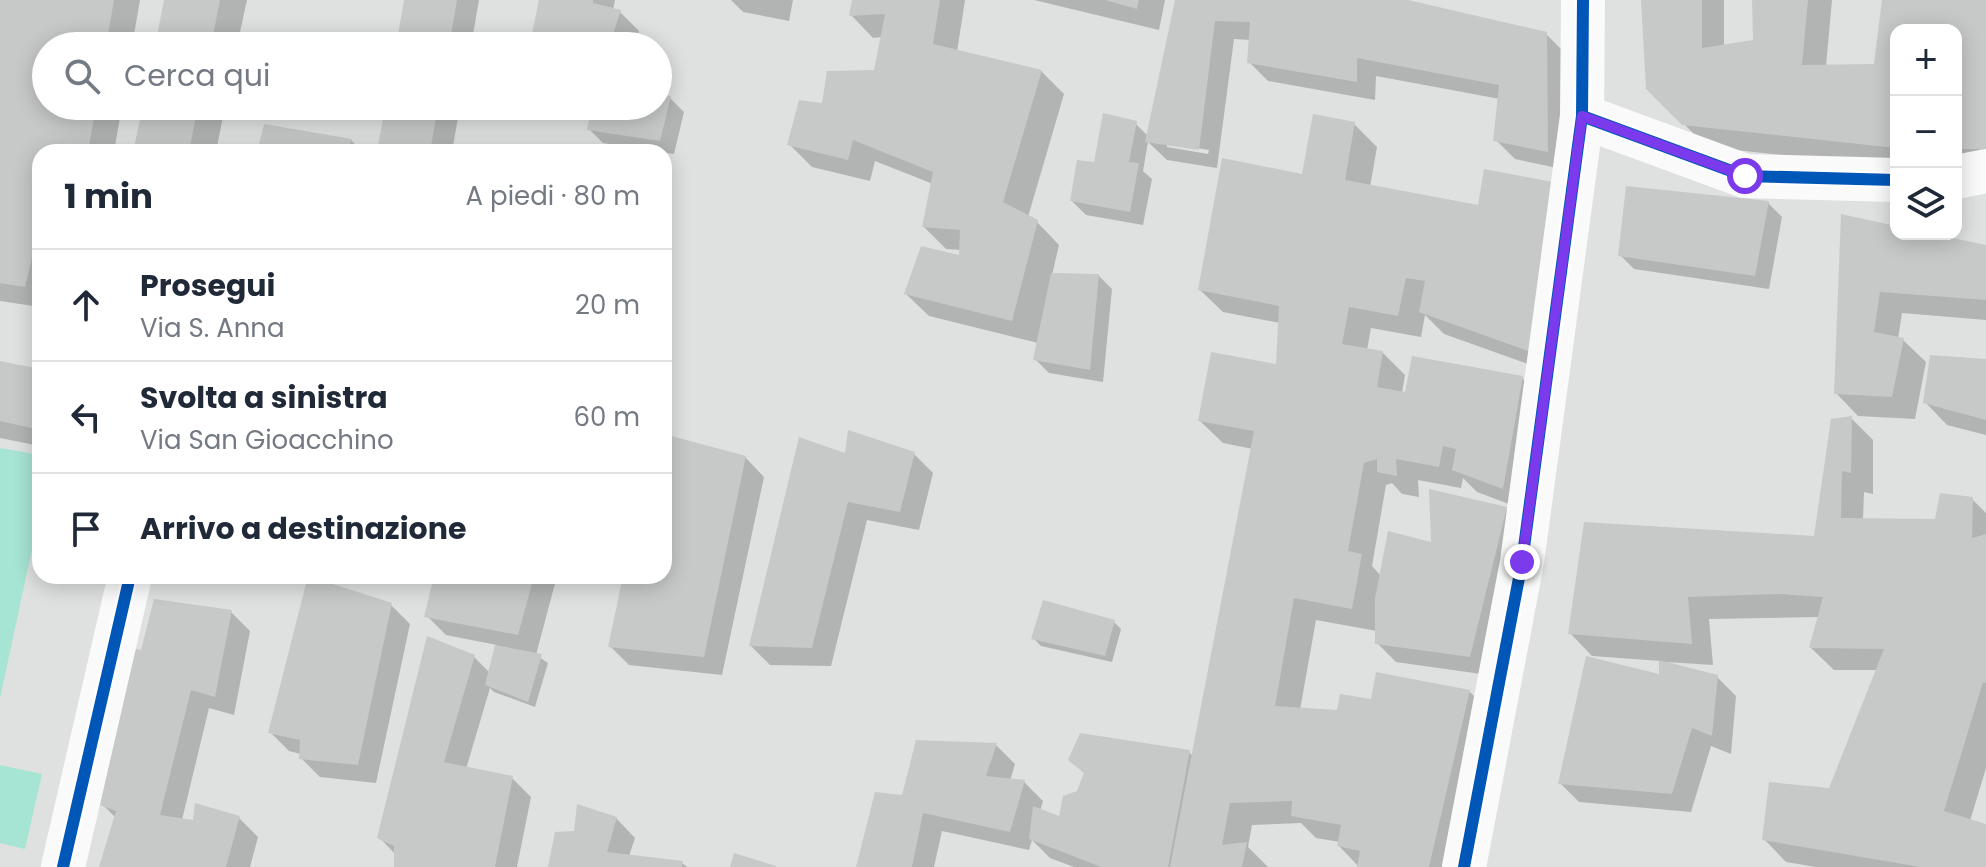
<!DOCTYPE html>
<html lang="it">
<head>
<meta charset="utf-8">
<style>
  :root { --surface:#fff; --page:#f6f6f7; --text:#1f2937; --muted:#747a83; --line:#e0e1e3 }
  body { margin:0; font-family:Poppins,sans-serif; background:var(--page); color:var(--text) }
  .controls { position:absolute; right:24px; top:24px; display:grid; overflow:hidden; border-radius:16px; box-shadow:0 4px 20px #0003 }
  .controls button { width:72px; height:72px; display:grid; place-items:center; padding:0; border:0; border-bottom:2px solid var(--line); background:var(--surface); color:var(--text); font:40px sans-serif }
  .stop { position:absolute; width:24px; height:24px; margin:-18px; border:6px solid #7c3aed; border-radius:50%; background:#fff }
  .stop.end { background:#7c3aed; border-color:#fff; box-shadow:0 2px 8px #0008 }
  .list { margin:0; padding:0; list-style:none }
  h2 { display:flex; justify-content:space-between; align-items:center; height:104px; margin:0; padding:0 32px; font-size:34px }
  h2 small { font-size:26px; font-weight:400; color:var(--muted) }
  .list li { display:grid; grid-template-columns:52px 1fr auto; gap:24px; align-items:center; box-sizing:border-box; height:112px; padding:0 32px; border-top:2px solid var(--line) }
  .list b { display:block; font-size:30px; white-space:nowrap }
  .list p { margin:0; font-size:26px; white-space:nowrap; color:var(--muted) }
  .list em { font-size:26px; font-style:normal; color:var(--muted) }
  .icon { flex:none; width:44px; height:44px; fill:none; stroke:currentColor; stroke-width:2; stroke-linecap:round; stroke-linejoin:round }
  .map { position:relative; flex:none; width:1986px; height:867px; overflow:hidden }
  .search { position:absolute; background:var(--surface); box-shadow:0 4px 20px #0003; left:32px; top:32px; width:640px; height:88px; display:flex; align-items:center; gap:20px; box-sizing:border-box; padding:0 28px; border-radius:44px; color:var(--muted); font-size:30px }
  .panel { position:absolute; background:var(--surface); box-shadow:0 4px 20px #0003; left:32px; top:144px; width:640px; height:440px; border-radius:24px }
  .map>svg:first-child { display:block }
</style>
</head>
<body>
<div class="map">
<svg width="1986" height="867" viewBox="0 0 1986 867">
  <rect width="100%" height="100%" fill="#dee1e0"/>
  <!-- green -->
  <g fill="#a6e4d3">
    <polygon points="0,448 40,455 40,512 0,698"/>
    <polygon points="0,765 42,774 25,849 0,843"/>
  </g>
  <!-- shadow -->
  <g fill="#0003" fill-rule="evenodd">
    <polygon points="0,0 140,0 132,46 46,46 46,106 122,106 114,152 40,152 40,307 0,301"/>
    <polygon points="166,0 247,0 237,46 157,46"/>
    <polygon points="406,0 479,0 471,46 398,46"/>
    <polygon points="541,0 615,0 613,10 620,12 639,31 634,46 542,46 533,37"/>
    <polygon points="731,0 793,0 789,21 743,12"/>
    <polygon points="854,0 965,0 957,52 1041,71 1064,94 1028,217 1037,222 1059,245 1052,275 1098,275 1112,289 1103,382 1049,373 1035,359 1038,343 929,316 906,294 961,258 961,250 946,249 924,227 933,184 875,161 870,181 812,167 789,144 824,105 876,72 882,37 873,38 851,15"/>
    <polygon points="1034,0 1165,0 1159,30"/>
    <path d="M 1177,0 L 1399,0 L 1546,34 L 1566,54 L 1567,170 L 1515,159 L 1496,140 L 1500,99 L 1376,76 L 1375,100 L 1268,81 L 1249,62 L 1251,40 L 1234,39 L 1217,168 L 1167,160 L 1148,142 L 1143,171 L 1152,179 L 1143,225 L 1086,215 L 1072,201 L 1095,165 L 1135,123 L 1148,136 ZM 1167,143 L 1209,150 L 1208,154 L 1167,147 Z"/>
    <polygon points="1643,0 1724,0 1724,47 1755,42 1754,0 1832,0 1826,66 1875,66 1883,0 1986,0 1986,171 1956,170 1956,30 1896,30 1896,167 1707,147 1648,88"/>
    <polygon points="658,97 670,98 684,112 674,154 603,143 589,129 594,106 658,106"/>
    <polygon points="145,106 225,106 216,152 136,152"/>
    <polygon points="387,106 460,106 452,152 379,152"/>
    <polygon points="1354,124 1377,147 1370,187 1553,373 1444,334 1425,315 1421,337 1371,328 1367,350 1383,353 1405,375 1402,393 1522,378 1545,401 1525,510 1477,492 1463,478 1461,488 1418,480 1419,497 1402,494 1392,483 1386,485 1372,566 1381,576 1433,544 1506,509 1525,528 1488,675 1396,662 1377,643 1377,631 1316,620 1300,710 1339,713 1372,702 1470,692 1492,714 1456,867 1359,867 1339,846 1340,842 1316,838 1301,823 1252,825 1248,847 1268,867 1074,867 1050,858 1032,840 1029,850 942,831 934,867 858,867 904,797 917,742 996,745 1015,764 1010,781 1024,782 1043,801 1040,811 1060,819 1078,793 1085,774 1070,760 1189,752 1193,756 1253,449 1223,443 1200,421 1278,366 1280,323 1223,312 1200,290"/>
    <polygon points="351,140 362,152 260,152"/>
    <polygon points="664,171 669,176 664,192"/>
    <polygon points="1768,203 1782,217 1769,289 1634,269 1620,255"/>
    <polygon points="1896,228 1896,234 1924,234 1986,247 1986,320 1902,313 1898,339 1903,340 1926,362 1915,419 1858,416 1836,393"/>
    <polygon points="1986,361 1986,435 1947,425 1925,402"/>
    <polygon points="0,363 40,371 40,446 0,438"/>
    <polygon points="1851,418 1873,440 1873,494 1864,492 1863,520 1937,521 1972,499 1986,513 1986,768 1970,821 1986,826 1986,867 1816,867 1786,862 1764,839 1830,790 1878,670 1834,670 1811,648 1819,617 1709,619 1713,665 1666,662 1666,664 1717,677 1736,696 1731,754 1711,746 1691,812 1579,802 1560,783 1660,676 1661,661 1592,656 1570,633 1816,538"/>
    <polygon points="664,436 745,457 764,477 722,675 629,665 610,646 625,576 664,576"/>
    <polygon points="914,454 933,473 919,530 867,520 831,666 770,665 751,646 846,456"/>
    <polygon points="436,576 557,576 536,655 548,663 535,707 494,692 490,688 466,769 512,778 531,797 517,867 396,867 396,855 379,837 474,657 490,673 497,645 446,635 427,616"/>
    <polygon points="391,605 410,624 376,783 320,777 301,758 301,754 289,751 270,732"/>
    <polygon points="231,612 250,631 234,715 209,708 182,820 195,822 239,818 258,837 250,867 101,867 116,818 102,804 142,652"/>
    <polygon points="1114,622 1121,629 1112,662 1041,646 1034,639"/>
    <polygon points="616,818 635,838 629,856 682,863 687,867 550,867 576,833"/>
  </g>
  <!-- building -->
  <g fill="#c7c9c9">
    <polygon points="0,0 114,0 106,46 46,46 46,106 96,106 88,152 40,152 40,243 36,242 25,287 0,283"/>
    <polygon points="164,0 220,0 211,46 155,46"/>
    <polygon points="404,0 457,0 449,46 396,46"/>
    <polygon points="539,0 593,0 593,3 621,10 609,46 563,46 531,38"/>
    <polygon points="852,0 940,0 933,44 1042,70 1003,202 1038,220 1012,321 904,294 921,246 959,255 960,230 922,227 933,172 853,140 848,160 787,145 799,100 822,103 827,71 874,70 885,14 849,16"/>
    <polygon points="1105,0 1139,0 1137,9"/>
    <polygon points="1175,0 1408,0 1547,32 1548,152 1493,141 1499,85 1357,58 1357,82 1247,63 1250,22 1215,21 1199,150 1145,142"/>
    <polygon points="1641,0 1702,0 1702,48 1753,40 1752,0 1808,0 1802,65 1874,64 1882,0 1986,0 1986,149 1956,149 1956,30 1896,30 1896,148 1682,125 1646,89"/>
    <polygon points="658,95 671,96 660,141 587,130 592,106 658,106"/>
    <polygon points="143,106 198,106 189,152 133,152"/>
    <polygon points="385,106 438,106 430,152 377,152"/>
    <polygon points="1103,113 1137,121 1129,162 1139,163 1130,212 1070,201 1077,160 1094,162"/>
    <polygon points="1313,114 1355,122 1345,180 1478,205 1484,169 1563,184 1531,352 1419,312 1425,281 1406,278 1398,316 1349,307 1342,344 1383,351 1377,387 1405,392 1412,356 1523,376 1503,489 1452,470 1456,449 1443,446 1439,467 1396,459 1397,476 1377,472 1377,459 1364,463 1348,551 1362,554 1352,609 1294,598 1275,706 1337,710 1340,694 1371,699 1376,672 1470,690 1429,867 1357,867 1360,851 1337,846 1341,825 1291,816 1292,801 1230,803 1222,845 1247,842 1242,867 1170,867 1254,431 1198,421 1211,352 1276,364 1279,306 1198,290 1222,158 1302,174"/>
    <polygon points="264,124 352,139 348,152 257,152"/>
    <polygon points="1626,186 1769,201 1755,276 1618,256"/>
    <polygon points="1841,214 1896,226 1896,234 1934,234 1986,245 1986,300 1880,292 1874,332 1904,338 1892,397 1834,394"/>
    <polygon points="1051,273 1099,274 1090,370 1033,360"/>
    <polygon points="1930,355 1986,359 1986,420 1923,403"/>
    <polygon points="0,361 40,369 40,430 0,421"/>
    <polygon points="1852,416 1851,473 1842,471 1841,518 1935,519 1940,493 1973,497 1972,538 1986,534 1986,683 1983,682 1944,811 1986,824 1986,867 1920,867 1762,840 1769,782 1829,788 1884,649 1809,648 1823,597 1779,594 1688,597 1692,644 1568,634 1584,522 1814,536 1831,419"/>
    <polygon points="848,430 915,452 900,512 848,502 812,648 749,646 799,437 845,453"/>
    <polygon points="664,434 746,456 704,657 608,647 623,576 664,576"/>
    <polygon points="1429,489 1507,507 1470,657 1375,644 1375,598 1388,531 1431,542"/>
    <polygon points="308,576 392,603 358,765 299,759 300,740 268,733"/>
    <polygon points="434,576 534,576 518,635 424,617"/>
    <polygon points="154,599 232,610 215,697 191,690 160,815 193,820 195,803 240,816 226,867 99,867 116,811 100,805 133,648 141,650"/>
    <polygon points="1043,600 1115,620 1105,656 1031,639"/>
    <polygon points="427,636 475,655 444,762 513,776 495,867 394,867 394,846 377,838"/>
    <polygon points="495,645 542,654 528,702 485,685"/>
    <polygon points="1586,656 1659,674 1659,660 1718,675 1712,736 1692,728 1672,794 1558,784"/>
    <polygon points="1080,733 1190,750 1168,867 1101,867 1029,839 1033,806 1059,816 1063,796 1077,791 1084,773 1068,760"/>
    <polygon points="916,740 997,743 986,776 1025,780 1010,832 923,813 912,867 856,867 875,792 902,795"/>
    <polygon points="577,804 617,817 607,852 683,861 682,867 548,867 555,832 574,831"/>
    <polygon points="734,853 776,866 776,867 730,867"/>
  </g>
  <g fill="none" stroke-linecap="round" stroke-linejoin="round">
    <!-- minor -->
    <g stroke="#fafafa" stroke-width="44">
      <polyline points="1582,116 1745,176 1896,180"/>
      <polyline points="1956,177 1986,171"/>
      <polyline points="63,867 130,576"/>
      <polyline points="1464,867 1522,562 1582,116 1583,0"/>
    </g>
    <!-- cycleway casing -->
    <g stroke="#fff" stroke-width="17">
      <g id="cycleway">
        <polyline points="1582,116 1745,176 1896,180"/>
        <polyline points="63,867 130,576"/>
        <polyline points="1464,867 1522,562 1582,116 1583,0"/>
      </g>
    </g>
    <!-- cycleway -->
    <use href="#cycleway" stroke="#0057b8" stroke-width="12"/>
  </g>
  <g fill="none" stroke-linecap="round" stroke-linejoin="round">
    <!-- route -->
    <polyline stroke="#7c3aed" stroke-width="10" points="1522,562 1582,116 1745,176"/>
  </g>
</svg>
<div class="controls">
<button>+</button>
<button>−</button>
<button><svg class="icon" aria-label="layers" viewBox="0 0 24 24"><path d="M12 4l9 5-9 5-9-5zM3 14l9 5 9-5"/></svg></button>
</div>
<div class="stop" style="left:1745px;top:176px"></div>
<div class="stop end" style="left:1522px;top:562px"></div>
<div class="search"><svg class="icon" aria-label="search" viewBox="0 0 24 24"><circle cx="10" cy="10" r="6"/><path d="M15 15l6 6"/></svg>Cerca qui</div>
<section class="panel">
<h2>1 min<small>A piedi · 80 m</small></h2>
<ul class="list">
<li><svg class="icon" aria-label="ahead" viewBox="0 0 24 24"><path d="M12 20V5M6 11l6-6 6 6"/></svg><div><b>Prosegui</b><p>Via S. Anna</p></div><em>20 m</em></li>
<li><svg class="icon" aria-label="left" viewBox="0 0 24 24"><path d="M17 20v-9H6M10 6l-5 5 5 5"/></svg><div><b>Svolta a sinistra</b><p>Via San Gioacchino</p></div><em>60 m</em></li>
<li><svg class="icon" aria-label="arrive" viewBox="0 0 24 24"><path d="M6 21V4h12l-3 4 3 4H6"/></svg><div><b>Arrivo a destinazione</b></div></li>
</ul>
</section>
</div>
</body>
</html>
